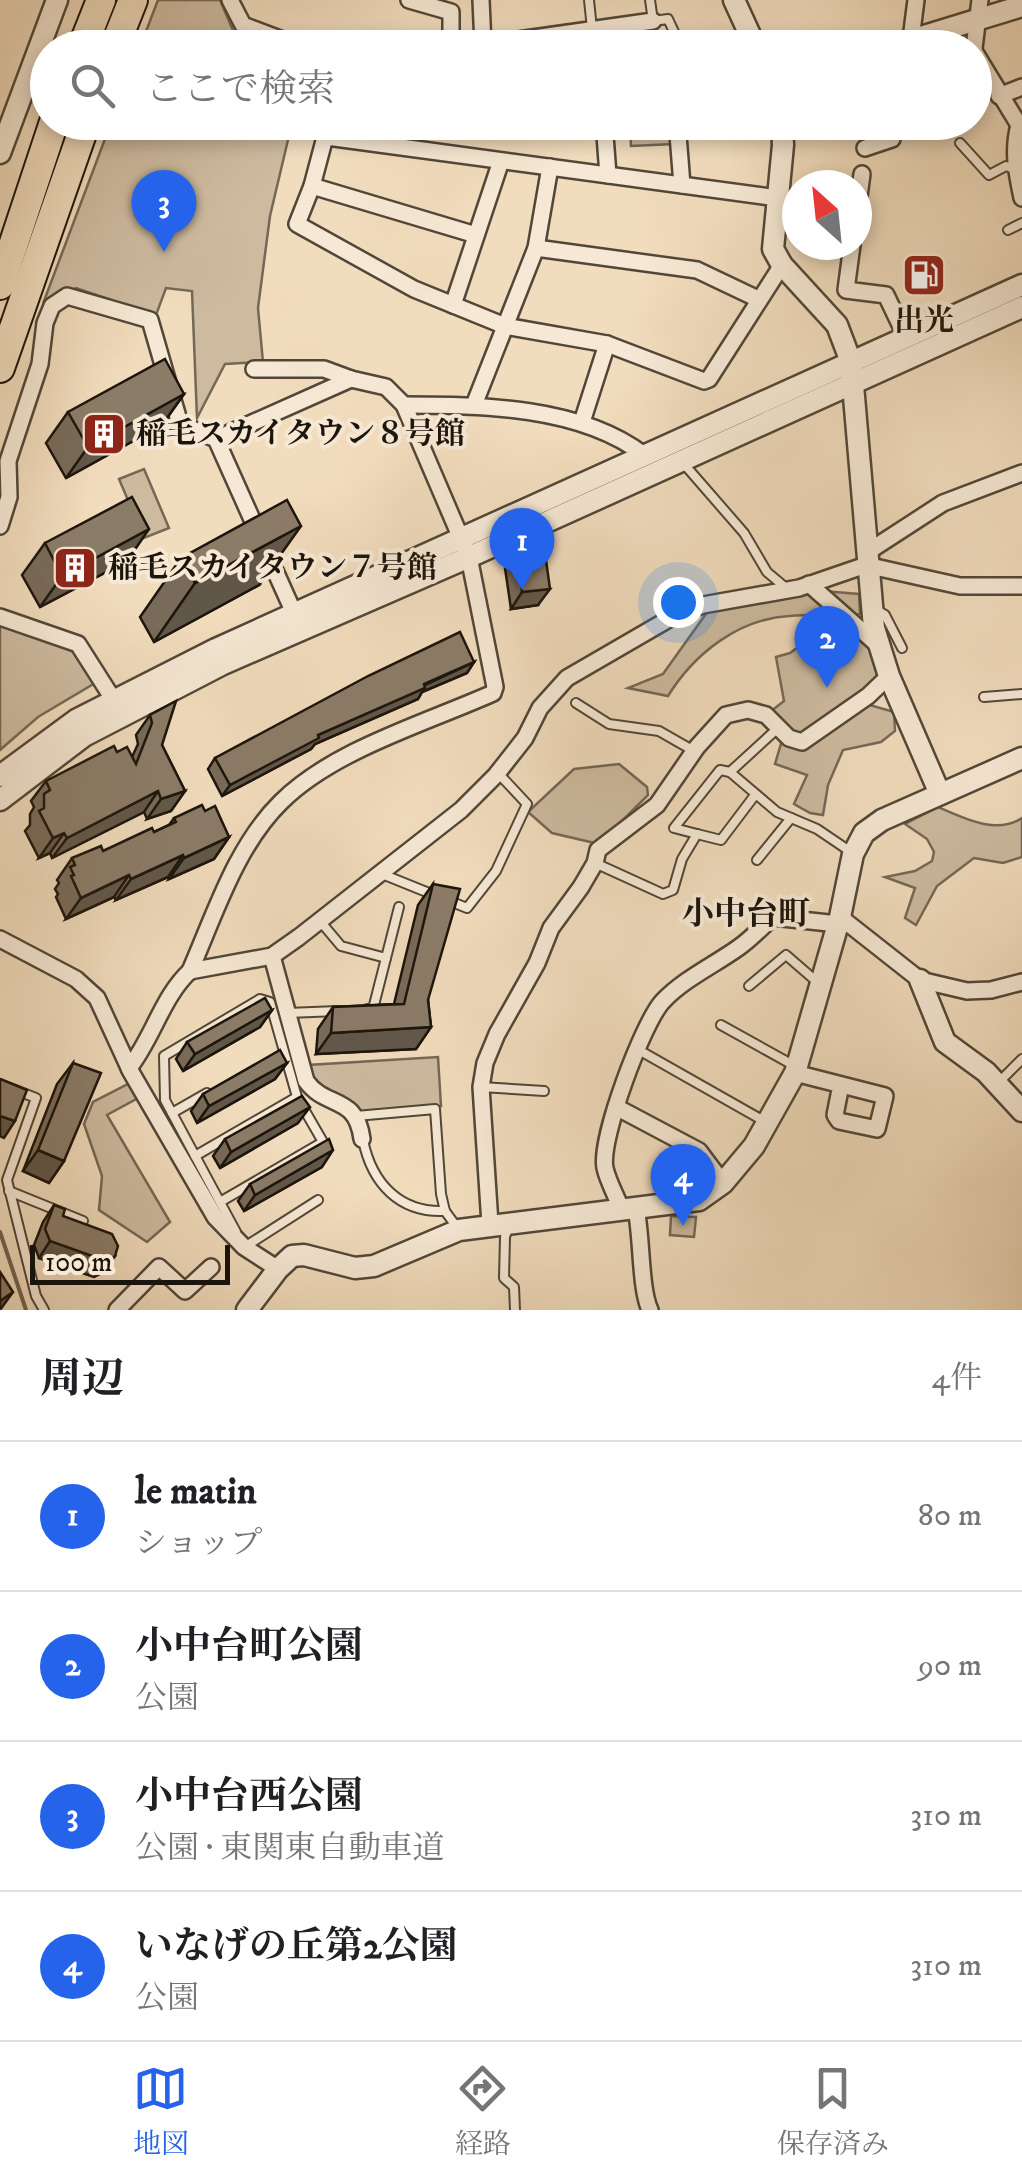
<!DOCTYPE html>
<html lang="ja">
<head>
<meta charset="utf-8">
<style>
  :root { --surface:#fff; --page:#f6f6f6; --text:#202124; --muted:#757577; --line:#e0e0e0; --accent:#2563eb }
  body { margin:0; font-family:"IM FELL DW Pica","Noto Serif JP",serif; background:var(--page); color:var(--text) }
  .compass { position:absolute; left:782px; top:170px; width:90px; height:90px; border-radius:50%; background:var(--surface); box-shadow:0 5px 15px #0003; rotate:333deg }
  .scale { position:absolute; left:30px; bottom:25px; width:200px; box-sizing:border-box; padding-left:10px; border:5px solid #1c150c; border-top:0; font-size:28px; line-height:35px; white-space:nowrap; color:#1c150c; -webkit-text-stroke:8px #f6e8d4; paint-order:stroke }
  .you { position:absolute; left:678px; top:602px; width:35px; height:35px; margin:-25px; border:8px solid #fff; border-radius:50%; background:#1a73e8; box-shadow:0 0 0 15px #1a73e833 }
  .badge { display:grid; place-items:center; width:65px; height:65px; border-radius:50%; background:var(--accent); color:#fff; font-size:32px; font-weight:700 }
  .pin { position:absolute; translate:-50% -82px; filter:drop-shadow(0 2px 5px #0008) }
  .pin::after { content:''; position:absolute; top:52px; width:35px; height:30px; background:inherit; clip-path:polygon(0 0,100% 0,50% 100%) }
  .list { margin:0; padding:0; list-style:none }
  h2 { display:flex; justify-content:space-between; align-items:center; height:130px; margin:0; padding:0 40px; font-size:42px }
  h2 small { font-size:32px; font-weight:400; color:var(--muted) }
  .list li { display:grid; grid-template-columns:65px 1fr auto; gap:30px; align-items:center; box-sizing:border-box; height:150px; padding:0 40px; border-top:2px solid var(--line) }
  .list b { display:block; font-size:38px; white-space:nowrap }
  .list p { margin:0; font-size:32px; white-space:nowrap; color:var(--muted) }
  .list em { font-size:32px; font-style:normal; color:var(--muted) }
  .icon { flex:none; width:55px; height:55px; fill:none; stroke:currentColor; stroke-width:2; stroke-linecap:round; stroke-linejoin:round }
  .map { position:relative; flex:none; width:1022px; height:1310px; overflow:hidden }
  .search { position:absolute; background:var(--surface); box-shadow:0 5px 15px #0003; left:30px; right:30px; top:30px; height:110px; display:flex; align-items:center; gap:25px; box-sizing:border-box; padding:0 35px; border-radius:55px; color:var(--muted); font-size:38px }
  .sheet { height:730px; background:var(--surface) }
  nav { display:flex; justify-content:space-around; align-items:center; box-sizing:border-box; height:140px; border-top:2px solid var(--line); background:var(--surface); font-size:28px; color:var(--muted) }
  nav a { display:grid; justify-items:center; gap:5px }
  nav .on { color:var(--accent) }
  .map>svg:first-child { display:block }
</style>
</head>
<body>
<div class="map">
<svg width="1022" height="1310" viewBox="0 0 1022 1310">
  <rect width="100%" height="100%" fill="#f1dcbd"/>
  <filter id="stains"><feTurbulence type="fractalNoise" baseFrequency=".002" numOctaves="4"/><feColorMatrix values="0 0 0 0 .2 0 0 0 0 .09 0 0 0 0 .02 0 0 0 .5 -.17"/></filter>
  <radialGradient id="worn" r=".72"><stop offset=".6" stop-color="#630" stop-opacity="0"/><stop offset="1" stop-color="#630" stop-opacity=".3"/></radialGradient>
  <!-- green -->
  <g fill="#cdba9f" stroke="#746856" stroke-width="2.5">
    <polygon points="158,0 220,0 235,35 276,47 140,47"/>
    <polygon points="111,123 292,123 270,216 258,308 263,362 225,364 197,418 192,291 166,288 156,315 76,288 44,301"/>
    <polygon points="630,123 674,123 674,144 631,146"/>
    <polygon points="144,469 169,528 144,538 119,479"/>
    <path d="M 810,590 L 859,594 L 860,614 C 836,616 813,614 789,616 C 738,619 694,654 668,696 L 628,688 L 663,674 L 708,611 Z"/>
    <polygon points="838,617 866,641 882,678 863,703 894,712 895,731 881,742 843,750 828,785 823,815 810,813 794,804 807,775 775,764 785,730 770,712 784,701 776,657 790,653"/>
    <polygon points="0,622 76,651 95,683 38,717 0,750"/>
    <polygon points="619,764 647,787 648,795 599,844 552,833 528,812 574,769"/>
    <path d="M 938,807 C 964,818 996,835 1022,818 L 1022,857 L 1003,863 L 974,858 L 937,886 L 916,925 L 905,918 L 915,888 L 885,877 L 915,871 L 932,861 L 934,852 L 927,839 L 905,824 Z"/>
    <path d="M 438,1057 L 441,1106 L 358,1112 C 341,1083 320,1105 308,1065 Z"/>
    <polygon points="132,1082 140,1097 107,1115 170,1222 147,1242 99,1210 102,1176 84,1124 93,1102"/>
    <polygon points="671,1216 696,1217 694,1237 670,1235"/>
  </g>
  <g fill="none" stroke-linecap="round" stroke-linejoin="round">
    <!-- stream -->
    <polyline stroke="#716452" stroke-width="4" points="0,1232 26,1310"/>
    <!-- service casing -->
    <g stroke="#514738" stroke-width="12">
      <g id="service">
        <polyline points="589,0 592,29"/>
        <polyline points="650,0 653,21 668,19 675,34 675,48"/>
        <polyline points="621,27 624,48"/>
        <polyline points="960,143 989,175 1006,166 1014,169"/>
        <polyline points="1008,230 1022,223"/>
        <polyline points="684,464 744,533 767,572 786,588"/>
        <polyline points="875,609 885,615 902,648"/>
        <polyline points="984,697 1022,694"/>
        <polyline points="576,703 609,724 659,731 694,751"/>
        <polyline points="730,772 778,728"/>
        <polyline points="697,834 721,840 755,795"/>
        <polyline points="757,860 791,818"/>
        <polyline points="595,863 663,894 673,890 682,859 697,834 674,828 720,770 730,772 777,812 817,829 851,852"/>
        <polyline points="382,874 434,895"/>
        <polyline points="447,900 467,908 496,871 527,804 498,773"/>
        <polyline points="320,921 341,946 386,958"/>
        <polyline points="749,986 786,955 816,981"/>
        <polyline points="367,1009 373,1009 399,907"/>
        <polyline points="287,1013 338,1011"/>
        <polyline points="721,1025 793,1065"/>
        <polyline points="637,1049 764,1121"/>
        <polyline points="998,1083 1022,1059"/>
        <polyline points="0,1084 36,1098 7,1180 36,1296 44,1310"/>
        <polyline points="481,1087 544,1091"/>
        <polyline points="172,1113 207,1093"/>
        <polyline points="356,1116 435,1109 441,1194 445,1211 459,1230"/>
        <path d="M 363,1140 C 372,1184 400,1213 445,1211"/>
        <polyline points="195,1156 297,1097"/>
        <polyline points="9,1191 83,1221"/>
        <polyline points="220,1202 323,1142 297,1097 270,1002 260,999 164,1056 165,1100 236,1232"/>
        <polyline points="509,1225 505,1237 504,1278 514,1287 515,1310"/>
        <polyline points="246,1246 318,1200"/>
      </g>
    </g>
    <!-- minor casing -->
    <g stroke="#514738" stroke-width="20">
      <g id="minor">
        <polyline points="230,0 243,25 304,48"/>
        <polyline points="409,0 451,12 451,48"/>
        <polyline points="481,0 483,45 653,21"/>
        <polyline points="911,39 916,0"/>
        <polyline points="974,48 980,0"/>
        <polyline points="974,51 1019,125 1022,124"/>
        <polyline points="999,96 1022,87"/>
        <polyline points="329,122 312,186 297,224 414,289 505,326 607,344 704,381 709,379 782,265"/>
        <polyline points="604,122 608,175"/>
        <polyline points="677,122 682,185"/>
        <path d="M 1019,125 C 1012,151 1017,174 1022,198"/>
        <polyline points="327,137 778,198"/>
        <polyline points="865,148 892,139 886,122"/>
        <polyline points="312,186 476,235"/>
        <polyline points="857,211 862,174"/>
        <polyline points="852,245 846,290 886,295 906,337"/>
        <polyline points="536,248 697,270 758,299"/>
        <polyline points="453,305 501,161"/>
        <polyline points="254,369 324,369 351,379"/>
        <path d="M 404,405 C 481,405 580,406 644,455"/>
        <polyline points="474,405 536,248 550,167"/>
        <polyline points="582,422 607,344"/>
        <polyline points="0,526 9,497 8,461 40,364 45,323 52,306 67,296 150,320 180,424 216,439 294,613"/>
        <polyline points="866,553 943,503 1022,473"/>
        <polyline points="809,584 879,646"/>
        <polyline points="0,617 78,644 113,699"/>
        <polyline points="840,917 920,980 967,991 991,990 1022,982"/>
        <polyline points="0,939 76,979 97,998 131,1072 215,1217 244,1247 278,1269"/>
        <path d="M 272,956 L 306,1081 C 326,1109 356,1094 362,1139"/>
        <polyline points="190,971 272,956 299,937 461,810 496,775 525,738 540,708 567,678 674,616 703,605 799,588 866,565 960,586 1022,586"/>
        <path d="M 129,1068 C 153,1038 162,997 190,971 C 215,914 236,846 281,802 C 333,750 426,723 493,693 L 495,687 L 469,557 L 404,405 L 386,387 L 351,379 L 216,439"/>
        <polyline points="795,1073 885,1096 877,1129 839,1121 835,1115 841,1085"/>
        <polyline points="616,1107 699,1151 723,1183"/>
        <path d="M 636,1209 C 642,1237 640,1289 650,1310"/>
        <path d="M 622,1211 C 617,1197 608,1182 605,1168 C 599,1140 643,1022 663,1001 C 684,979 714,965 738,948 C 751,939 762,927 773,917 L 838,924"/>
        <polyline points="490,1224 481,1087 485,1063 497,1034 537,963 551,928 581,887 595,863 598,850 657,805 697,747 726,715 748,710 766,715 789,738 802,742 868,696 889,676"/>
        <polyline points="117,1310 159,1267 185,1291 211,1267"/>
      </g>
    </g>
    <!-- tertiary casing -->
    <g stroke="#514738" stroke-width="25">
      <g id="tertiary">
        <polyline points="734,0 756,48"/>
        <polyline points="885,48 1022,6"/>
        <polyline points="782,122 783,145 773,249 782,265 837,325 851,362 874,628 889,676 940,794"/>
        <polyline points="0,153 57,0"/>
        <polyline points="0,776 76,720 216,649 1022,285"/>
        <polyline points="0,800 84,736 223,664 469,557 1022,307"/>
        <polyline points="920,980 945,1042 986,1072 1022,1111"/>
        <polyline points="247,1310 278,1269 292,1256 304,1255 355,1268 374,1266 459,1230 699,1200 723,1183 754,1146 795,1073 840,917 853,854 864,833 882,820 1022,758"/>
      </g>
    </g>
    <!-- motorway casing -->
    <g stroke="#1c150c" stroke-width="32">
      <g id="motorway">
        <polyline points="82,48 101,0"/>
        <polyline points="114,48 133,0"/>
        <polyline points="0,285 54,122"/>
        <polyline points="0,368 86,122"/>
      </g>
    </g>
    <!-- service -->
    <use href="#service" stroke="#f6e8d4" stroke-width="8"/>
    <!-- minor -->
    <use href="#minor" stroke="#f6e8d4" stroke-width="15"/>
    <!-- tertiary -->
    <use href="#tertiary" stroke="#f6e8d4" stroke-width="20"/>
    <!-- motorway -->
    <use href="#motorway" stroke="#f1dcbd" stroke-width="28"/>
  </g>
  <!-- wall -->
  <g fill="#786b59" stroke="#1c150c" stroke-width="2.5">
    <polygon points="184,394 162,425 66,478 46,443 68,412"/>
    <polygon points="45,543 127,561 40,607 22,575"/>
    <polygon points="517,552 538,605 511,609 505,568"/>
    <polygon points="181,558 259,585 154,642 140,617"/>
    <polygon points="474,662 467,673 422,692 418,699 315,744 311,749 222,796 208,769 215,758"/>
    <polygon points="150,715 162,745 185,791 171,811 147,819 144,812 52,858 50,853 39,858 25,831 30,825 30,814 34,807 31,801 46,781 117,752 132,757 138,744 136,735"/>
    <polygon points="205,811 229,837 214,859 169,879 168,877 116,900 114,897 66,919 56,897 58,894 55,889 59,883 57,880 72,858 103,851 154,832 169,825 174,818"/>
    <polygon points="433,884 428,1000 431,1027 416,1049 316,1054 318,1029 333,1007 394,1004 418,905"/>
    <polygon points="272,1010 260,1027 183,1071 176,1059 187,1042"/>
    <polygon points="73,1063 64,1161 49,1183 23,1171 57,1084"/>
    <polygon points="287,1063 275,1079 197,1123 191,1111 203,1094"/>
    <polygon points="298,1123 220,1168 213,1156 225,1139"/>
    <polygon points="322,1167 244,1211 238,1201 250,1184"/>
    <polygon points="54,1205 63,1216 115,1256 103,1272 94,1277 39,1258 34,1245 43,1222"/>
  </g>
  <!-- shaded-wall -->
  <g fill="#615749" stroke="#1c150c" stroke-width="2.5">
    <polygon points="184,394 162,425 66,478 88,447"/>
    <polygon points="301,526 259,585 154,642 195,583"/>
    <polygon points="149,529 127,561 40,607 62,576"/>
    <polygon points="550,589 538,605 511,609 522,592"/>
    <polygon points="474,662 467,673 422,692 418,699 315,744 311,749 222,796 230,785 318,735"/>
    <polygon points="158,791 144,812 52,858 67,838"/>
    <polygon points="185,791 171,811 147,819 161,799"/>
    <polygon points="64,833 50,853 39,858 53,838"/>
    <polygon points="229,837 214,859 169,879 184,858"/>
    <polygon points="183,855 168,877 116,900 131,879"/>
    <polygon points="129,875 114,897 66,919 81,898"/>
    <polygon points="272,1010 260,1027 183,1071 195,1054"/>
    <polygon points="431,1027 416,1049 316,1054 331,1033"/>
    <polygon points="287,1063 275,1079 197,1123 209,1106"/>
    <polygon points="310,1107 298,1123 220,1168 231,1152"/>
    <polygon points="0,1116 15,1121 4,1138 0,1136"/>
    <polygon points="38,1150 64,1161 49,1183 23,1171"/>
    <polygon points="333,1150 322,1167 244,1211 255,1195"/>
    <polygon points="50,1241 115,1256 103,1272 94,1277 39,1258"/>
    <polygon points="13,1292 0,1310 0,1301"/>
  </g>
  <!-- building -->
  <g fill="#8b7c68" stroke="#1c150c" stroke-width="2.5">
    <polygon points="165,359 184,394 88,447 68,412"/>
    <polygon points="132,497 149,529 62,576 45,543"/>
    <polygon points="287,500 301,526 195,583 181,558"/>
    <polygon points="535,549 546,560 550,589 522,592 517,552"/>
    <polygon points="460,632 474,662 424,684 425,688 318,735 319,738 230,785 215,758 368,676"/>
    <polygon points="176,701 162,745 185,791 161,799 158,791 67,838 64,833 53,838 39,811 44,808 44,794 50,790 46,781 114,746 117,752 127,747 136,764 152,723 150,715"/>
    <polygon points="202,805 205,811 215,806 229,837 184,858 183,855 131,879 129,875 81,898 71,876 74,875 70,867 75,865 72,858 101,846 103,851 152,828 154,832 176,822 174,818"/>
    <polygon points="433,884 460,889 428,1000 431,1027 331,1033 333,1007 404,1004"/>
    <polygon points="265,998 272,1010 195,1054 187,1042"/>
    <polygon points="280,1050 287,1063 209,1106 203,1094"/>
    <polygon points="73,1063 101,1073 64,1161 38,1150"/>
    <polygon points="0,1079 27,1090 15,1121 0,1116"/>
    <polygon points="302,1096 310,1107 231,1152 225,1139"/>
    <polygon points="329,1139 333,1150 255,1195 250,1184"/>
    <polygon points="54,1205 65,1209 63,1216 112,1234 118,1246 115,1256 106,1261 50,1241 45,1229"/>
    <polygon points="0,1272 13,1292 0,1301"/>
  </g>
  <!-- icons -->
  <defs>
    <g id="fuel-square" transform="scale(2.25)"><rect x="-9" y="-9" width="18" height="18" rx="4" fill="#8f2418" stroke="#f6e8d4"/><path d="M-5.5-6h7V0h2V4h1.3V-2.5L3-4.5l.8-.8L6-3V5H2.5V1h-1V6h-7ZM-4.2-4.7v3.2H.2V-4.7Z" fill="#fff"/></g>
    <g id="building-square" transform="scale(2.25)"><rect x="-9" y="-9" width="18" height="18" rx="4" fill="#8f2418" stroke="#f6e8d4"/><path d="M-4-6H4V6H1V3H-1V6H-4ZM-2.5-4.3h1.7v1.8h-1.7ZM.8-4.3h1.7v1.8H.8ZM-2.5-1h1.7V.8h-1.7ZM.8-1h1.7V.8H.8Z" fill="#fff"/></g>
  </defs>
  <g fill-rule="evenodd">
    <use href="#fuel-square" x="924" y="275"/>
    <use href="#building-square" x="104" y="434"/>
    <use href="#building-square" x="75" y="568"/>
  </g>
  <g text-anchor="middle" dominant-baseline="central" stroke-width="8" stroke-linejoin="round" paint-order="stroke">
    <!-- poi labels -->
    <g font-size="30" font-weight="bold" fill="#1c150c" stroke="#f6e8d4" text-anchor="start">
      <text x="924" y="321" text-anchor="middle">出光</text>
      <text x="136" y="434">稲毛スカイタウン８号館</text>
      <text x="108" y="568">稲毛スカイタウン７号館</text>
    </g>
    <!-- neighbourhood labels -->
    <g font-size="32" font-weight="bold" fill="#1c150c" stroke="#f6e8d4">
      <text x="746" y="915">小中台町</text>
    </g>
  </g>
  <rect width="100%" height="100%" filter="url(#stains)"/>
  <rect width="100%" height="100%" fill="url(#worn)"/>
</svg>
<svg class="compass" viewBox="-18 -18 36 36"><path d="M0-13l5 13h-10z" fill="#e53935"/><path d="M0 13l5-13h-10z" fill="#757577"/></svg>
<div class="scale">100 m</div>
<div class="you"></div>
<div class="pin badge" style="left:522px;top:590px">1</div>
<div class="pin badge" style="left:827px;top:688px">2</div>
<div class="pin badge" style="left:164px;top:252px">3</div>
<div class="pin badge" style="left:683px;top:1226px">4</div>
<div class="search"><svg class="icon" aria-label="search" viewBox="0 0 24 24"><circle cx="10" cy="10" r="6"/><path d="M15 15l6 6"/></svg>ここで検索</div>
</div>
<section class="sheet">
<h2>周辺<small>4件</small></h2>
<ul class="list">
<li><span class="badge">1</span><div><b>le matin</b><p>ショップ</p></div><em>80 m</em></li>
<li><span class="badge">2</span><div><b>小中台町公園</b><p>公園</p></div><em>90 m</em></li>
<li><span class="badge">3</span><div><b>小中台西公園</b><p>公園 · 東関東自動車道</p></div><em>310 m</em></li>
<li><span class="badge">4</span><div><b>いなげの丘第2公園</b><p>公園</p></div><em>310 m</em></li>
</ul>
</section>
<nav>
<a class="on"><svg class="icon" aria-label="map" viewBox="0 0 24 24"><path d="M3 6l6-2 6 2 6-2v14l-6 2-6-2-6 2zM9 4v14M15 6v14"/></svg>地図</a>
<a><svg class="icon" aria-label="directions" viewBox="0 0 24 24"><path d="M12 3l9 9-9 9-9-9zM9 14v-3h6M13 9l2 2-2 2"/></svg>経路</a>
<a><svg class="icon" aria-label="saved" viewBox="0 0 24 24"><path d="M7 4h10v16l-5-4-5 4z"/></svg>保存済み</a>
</nav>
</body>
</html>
